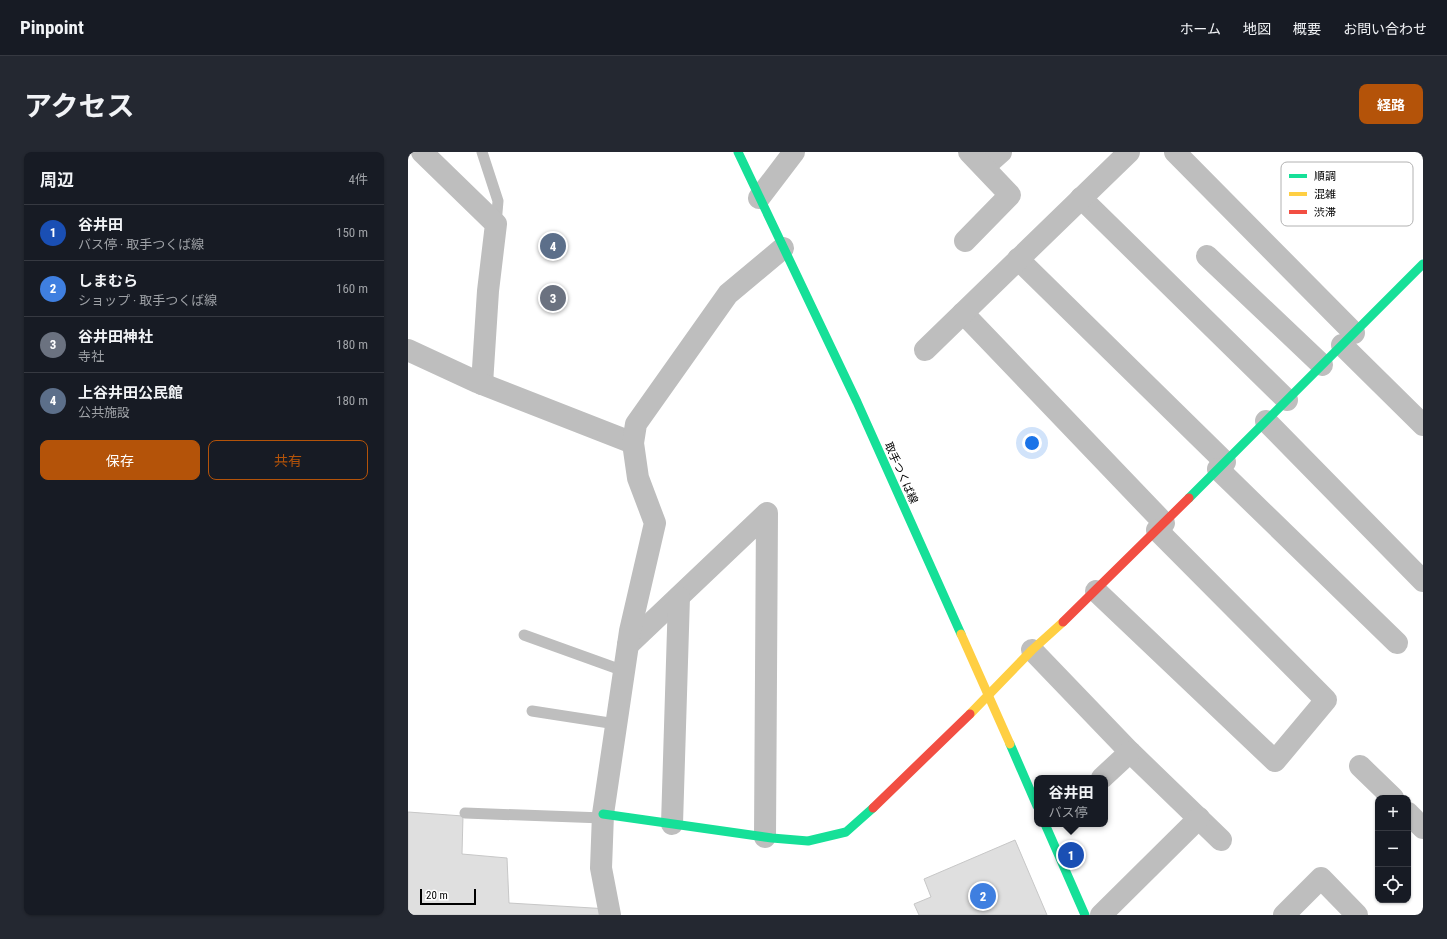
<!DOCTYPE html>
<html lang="ja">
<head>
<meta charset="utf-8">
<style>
  :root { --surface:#171b24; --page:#242831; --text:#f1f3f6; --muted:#9ea1a6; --line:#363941; --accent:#b45309 }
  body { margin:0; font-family:"Roboto Condensed","Noto Sans JP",sans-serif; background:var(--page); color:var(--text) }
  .controls { position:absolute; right:12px; bottom:12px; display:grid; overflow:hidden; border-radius:8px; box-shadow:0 1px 3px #0004 }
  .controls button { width:36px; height:36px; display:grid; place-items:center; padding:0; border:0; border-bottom:1px solid var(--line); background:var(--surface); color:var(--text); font:20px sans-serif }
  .scale { position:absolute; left:12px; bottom:10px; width:56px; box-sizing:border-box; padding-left:4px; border:2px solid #000; border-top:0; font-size:11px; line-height:14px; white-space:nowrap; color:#000; -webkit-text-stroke:3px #fff; paint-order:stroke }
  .you { position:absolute; left:624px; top:291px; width:14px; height:14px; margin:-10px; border:3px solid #fff; border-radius:50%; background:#1a73e8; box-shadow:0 0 0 6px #1a73e833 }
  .badge { display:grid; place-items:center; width:26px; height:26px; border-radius:50%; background:var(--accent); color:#fff; font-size:13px; font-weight:700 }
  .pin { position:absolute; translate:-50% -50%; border:2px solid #fff; box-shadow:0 1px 4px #0006 }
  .popup { position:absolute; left:626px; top:623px; width:74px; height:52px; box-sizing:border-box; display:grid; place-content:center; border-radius:8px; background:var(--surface); filter:drop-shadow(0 1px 3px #0005); font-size:13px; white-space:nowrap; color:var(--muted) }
  .popup b { font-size:15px; color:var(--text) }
  .popup::after { content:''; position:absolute; left:50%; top:100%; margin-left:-8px; border:8px solid transparent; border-top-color:var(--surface) }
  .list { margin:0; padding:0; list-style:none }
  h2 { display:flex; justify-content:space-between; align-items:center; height:52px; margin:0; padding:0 16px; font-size:17px }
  h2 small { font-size:13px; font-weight:400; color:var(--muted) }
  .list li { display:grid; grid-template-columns:26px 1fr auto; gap:12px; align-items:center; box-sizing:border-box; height:56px; padding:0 16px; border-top:1px solid var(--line) }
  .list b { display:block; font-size:15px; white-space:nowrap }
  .list p { margin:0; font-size:13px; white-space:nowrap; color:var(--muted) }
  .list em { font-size:13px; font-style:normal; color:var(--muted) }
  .actions { display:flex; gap:8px; padding:12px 16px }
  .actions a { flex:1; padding:9px 0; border:1px solid var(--accent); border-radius:8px; text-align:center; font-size:14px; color:var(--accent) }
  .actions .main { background:var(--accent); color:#fff }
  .icon { flex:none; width:22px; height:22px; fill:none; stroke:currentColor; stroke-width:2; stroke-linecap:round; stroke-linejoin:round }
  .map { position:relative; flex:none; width:1015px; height:763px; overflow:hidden; border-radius:8px }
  header { display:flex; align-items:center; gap:24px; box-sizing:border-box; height:56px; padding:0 20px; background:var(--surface); border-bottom:1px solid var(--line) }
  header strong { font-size:19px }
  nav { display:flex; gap:22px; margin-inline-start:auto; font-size:14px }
  .intro { display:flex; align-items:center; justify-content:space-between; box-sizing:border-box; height:96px; padding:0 24px }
  h1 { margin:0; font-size:28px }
  .button { padding:10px 18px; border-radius:8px; background:var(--accent); color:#fff; font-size:14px; font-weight:700 }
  main { display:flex; gap:24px; padding:0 24px }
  aside { flex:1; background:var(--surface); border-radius:8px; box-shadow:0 1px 3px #0004 }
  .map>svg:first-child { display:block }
</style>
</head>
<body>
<header>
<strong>Pinpoint</strong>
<nav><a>ホーム</a><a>地図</a><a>概要</a><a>お問い合わせ</a></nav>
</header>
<div class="intro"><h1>アクセス</h1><a class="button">経路</a></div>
<main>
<aside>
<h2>周辺<small>4件</small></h2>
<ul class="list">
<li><span class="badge" style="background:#1a4fb4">1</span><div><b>谷井田</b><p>バス停 · 取手つくば線</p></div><em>150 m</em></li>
<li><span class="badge" style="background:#3f7fe0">2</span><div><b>しまむら</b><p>ショップ · 取手つくば線</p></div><em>160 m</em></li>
<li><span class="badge" style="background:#6b7280">3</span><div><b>谷井田神社</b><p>寺社</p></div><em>180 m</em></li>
<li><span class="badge" style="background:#5c6f8a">4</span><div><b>上谷井田公民館</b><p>公共施設</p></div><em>180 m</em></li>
</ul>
<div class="actions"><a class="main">保存</a><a>共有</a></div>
</aside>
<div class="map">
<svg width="1015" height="763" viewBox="0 0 1015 763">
  <rect width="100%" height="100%" fill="#fff"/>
  <!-- building -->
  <g fill="#dfdfdf" stroke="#c7c7c7">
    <polygon points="0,660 55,664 54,702 99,706 101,751 201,757 202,763 0,763"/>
    <polygon points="607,688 639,763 511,763 506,752 523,745 516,727"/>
  </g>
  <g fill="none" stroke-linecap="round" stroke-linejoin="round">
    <!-- lane -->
    <g stroke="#bebebe" stroke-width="11">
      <polyline points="74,0 90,49 88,72"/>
      <polyline points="116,483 216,519"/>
      <polyline points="124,559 208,572"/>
      <polyline points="57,661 195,666"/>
    </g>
    <!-- street -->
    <g stroke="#bebebe" stroke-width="22">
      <polyline points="14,0 88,72 80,139 74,232"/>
      <polyline points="767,0 946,181"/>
      <polyline points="576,15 593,0"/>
      <polyline points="351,46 386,0"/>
      <polyline points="673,46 879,248"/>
      <polyline points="557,89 602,43 561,0"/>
      <polyline points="799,104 914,213"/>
      <polyline points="610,107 817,310"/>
      <polyline points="555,161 756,371"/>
      <polyline points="934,193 1015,273"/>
      <polyline points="0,198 69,230 225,291"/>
      <polyline points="517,198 721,0"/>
      <polyline points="858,269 1015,429"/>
      <polyline points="810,317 989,491"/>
      <polyline points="688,439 867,609 918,548 749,378"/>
      <polyline points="220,493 359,361 357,685"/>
      <polyline points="624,498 722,600 813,688"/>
      <polyline points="952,614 985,646"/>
      <polyline points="694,626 722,600"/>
      <polyline points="1000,661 1015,676"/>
      <polyline points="264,672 271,445"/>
      <polyline points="202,763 193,716 195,662 222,479 247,371 230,326 225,291 228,272 320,142 375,96"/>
      <polyline points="693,763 791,666"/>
      <polyline points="876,763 913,726 949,763"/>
    </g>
    <!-- fast -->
    <g stroke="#16e098" stroke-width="9">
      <polyline points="330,0 449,250 553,482"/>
      <polyline points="781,346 1015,112"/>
      <polyline points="602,592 629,654"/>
      <polyline points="195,662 364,686 400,689 438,680 465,656"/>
      <polyline points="637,672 677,763"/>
    </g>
    <!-- slow -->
    <g stroke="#ffcf43" stroke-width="9">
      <polyline points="553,482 602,592"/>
      <polyline points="562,562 624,498 655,470"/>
    </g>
    <!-- jam -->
    <g stroke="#f24e42" stroke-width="9">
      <polyline points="655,470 781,346"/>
      <polyline points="465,656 562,562"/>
    </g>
  </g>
  <g text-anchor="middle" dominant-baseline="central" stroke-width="3" stroke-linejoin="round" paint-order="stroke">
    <!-- street labels -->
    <g font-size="11" fill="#000" stroke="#fff">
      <text transform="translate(493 321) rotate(66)">取手つくば線</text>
    </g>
  </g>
  <!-- legend -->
  <rect x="873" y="10" width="132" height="64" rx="6" fill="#fff" stroke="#b2b2b2" stroke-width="1"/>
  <rect x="881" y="22" width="18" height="4" fill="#16e098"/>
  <rect x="881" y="40" width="18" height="4" fill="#ffcf43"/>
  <rect x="881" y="58" width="18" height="4" fill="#f24e42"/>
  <g font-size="11" fill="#000">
    <text x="906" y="28">順調</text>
    <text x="906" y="46">混雑</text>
    <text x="906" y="64">渋滞</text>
  </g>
</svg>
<div class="controls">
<button>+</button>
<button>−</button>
<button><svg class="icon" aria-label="locate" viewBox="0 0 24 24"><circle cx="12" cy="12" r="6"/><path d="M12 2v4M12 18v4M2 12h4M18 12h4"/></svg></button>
</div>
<div class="scale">20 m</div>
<div class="you"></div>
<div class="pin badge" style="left:663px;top:703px;background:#1a4fb4">1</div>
<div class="popup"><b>谷井田</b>バス停</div>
<div class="pin badge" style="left:575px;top:744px;background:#3f7fe0">2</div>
<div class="pin badge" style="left:145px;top:146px;background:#6b7280">3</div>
<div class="pin badge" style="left:145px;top:94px;background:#5c6f8a">4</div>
</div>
</main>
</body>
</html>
